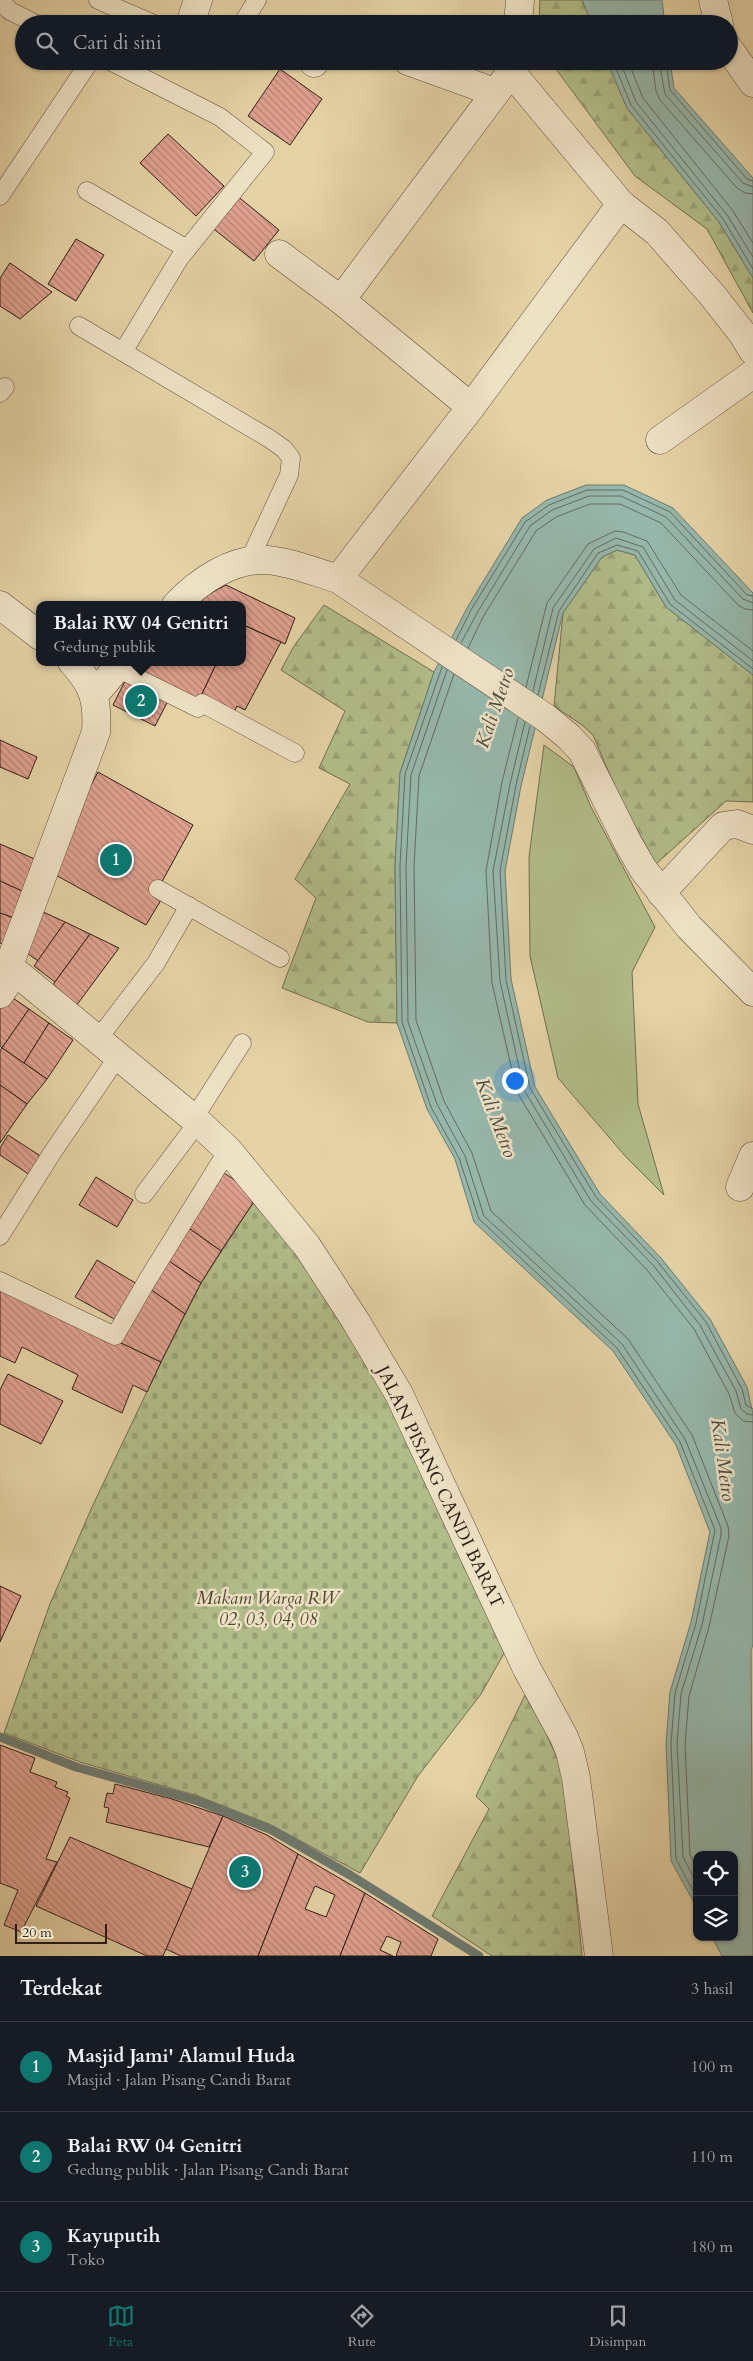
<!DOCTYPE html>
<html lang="id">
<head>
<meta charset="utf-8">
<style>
  :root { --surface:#171b24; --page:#242831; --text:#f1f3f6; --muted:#9ea1a6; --line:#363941; --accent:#0f766e }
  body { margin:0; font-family:Cardo,serif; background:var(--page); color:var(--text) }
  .controls { position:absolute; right:15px; bottom:15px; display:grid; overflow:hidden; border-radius:10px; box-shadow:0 1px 4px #0004 }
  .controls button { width:45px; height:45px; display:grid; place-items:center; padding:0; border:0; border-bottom:1px solid var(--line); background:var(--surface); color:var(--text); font:25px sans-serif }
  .scale { position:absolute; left:15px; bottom:12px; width:92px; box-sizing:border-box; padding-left:5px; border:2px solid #2f1f18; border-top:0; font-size:14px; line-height:18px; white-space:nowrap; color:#2f1f18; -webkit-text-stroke:4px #eee2c5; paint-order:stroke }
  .you { position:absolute; left:514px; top:1080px; width:18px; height:18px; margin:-12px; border:4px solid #fff; border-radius:50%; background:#1a73e8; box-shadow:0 0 0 8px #1a73e833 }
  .badge { display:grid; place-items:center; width:32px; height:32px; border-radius:50%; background:var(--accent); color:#fff; font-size:16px; font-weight:700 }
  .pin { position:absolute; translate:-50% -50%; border:2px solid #fff; box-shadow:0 1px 5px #0006 }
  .popup { position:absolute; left:36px; top:601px; width:210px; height:65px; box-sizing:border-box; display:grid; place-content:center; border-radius:10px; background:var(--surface); filter:drop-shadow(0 1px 4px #0005); font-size:16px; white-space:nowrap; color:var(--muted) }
  .popup b { font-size:19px; color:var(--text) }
  .popup::after { content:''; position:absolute; left:50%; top:100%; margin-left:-10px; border:10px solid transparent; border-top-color:var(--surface) }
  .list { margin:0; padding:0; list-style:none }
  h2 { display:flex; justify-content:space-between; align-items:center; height:65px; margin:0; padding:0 20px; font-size:21px }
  h2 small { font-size:16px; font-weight:400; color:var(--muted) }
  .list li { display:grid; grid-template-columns:32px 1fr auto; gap:15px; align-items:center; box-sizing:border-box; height:90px; padding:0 20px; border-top:1px solid var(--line) }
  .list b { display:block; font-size:19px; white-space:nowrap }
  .list p { margin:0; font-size:16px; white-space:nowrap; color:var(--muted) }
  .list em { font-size:16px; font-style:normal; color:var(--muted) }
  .icon { flex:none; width:28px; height:28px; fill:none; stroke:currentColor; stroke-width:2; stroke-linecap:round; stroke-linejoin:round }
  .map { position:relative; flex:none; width:753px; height:1956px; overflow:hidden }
  .search { position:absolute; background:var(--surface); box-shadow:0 1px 4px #0004; left:15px; right:15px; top:15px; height:55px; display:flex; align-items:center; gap:12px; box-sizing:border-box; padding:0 18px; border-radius:28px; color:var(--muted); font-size:19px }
  .sheet { height:335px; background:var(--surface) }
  nav { display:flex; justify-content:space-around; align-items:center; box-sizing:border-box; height:70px; border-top:1px solid var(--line); background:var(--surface); font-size:14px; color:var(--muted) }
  nav a { display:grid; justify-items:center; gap:2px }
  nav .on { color:var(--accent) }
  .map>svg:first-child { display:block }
</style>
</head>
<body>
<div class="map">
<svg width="753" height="1956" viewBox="0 0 753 1956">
  <defs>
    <pattern id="forest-firs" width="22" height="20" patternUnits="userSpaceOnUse" patternTransform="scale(1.25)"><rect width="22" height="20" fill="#b1bd89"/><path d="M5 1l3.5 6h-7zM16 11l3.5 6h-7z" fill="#99a276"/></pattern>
    <pattern id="cemetery-stones" width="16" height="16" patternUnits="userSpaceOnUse" patternTransform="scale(1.25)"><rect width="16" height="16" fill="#b1bd89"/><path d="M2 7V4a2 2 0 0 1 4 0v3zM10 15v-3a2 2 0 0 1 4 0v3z" fill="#99a276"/></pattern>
    <pattern id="building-back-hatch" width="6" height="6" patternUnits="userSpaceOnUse" patternTransform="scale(1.25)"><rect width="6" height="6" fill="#e1a290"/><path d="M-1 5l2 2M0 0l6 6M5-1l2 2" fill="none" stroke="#b78375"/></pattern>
  </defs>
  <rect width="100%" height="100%" fill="#e5d3a6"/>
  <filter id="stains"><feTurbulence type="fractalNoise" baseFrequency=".004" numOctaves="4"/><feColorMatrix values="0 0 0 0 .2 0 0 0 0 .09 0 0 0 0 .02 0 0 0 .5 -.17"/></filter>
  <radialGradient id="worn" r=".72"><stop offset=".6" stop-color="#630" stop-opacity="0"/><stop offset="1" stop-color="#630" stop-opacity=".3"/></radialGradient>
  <!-- forest -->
  <g fill="url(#forest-firs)" stroke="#706e50">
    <polygon points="540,0 582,0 592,24 539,24"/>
    <polygon points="550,61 607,61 627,108 719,222 753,278 753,313 707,229 635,176"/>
    <polygon points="617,550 635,555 666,607 753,675 753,802 726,801 656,864 620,799 593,735 582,725 554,706 563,613 602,557"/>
    <polygon points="324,605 434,672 400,773 395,866 397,1023 368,1022 282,988 316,898 295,879 350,784 319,768 345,711 281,670 294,646"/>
    <polygon points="525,1695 545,1731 564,1773 582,1956 492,1956 432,1916 489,1809 476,1796"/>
  </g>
  <!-- cemetery -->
  <polygon fill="url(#cemetery-stones)" stroke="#706e50" points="253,1203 289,1244 389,1392 507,1648 481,1694 418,1776 360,1873 269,1824 198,1796 80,1762 4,1733 50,1604 92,1507 161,1362 201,1283"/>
  <!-- garden -->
  <polygon fill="#b1bd89" stroke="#706e50" points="544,745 574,767 591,807 655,927 632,972 638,1104 664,1195 626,1157 558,1078 530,956 529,857"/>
  <!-- water -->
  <g fill="#96b7ab" stroke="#6d7a70">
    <polygon points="582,0 662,0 665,24 592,24"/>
    <polygon points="607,61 670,61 674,88 753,178 753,278 719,222 627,108"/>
    <polygon points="586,485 624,485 673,508 753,593 753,675 666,607 635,555 617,550 602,557 563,613 521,786 505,871 511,979 535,1087 600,1194 661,1258 710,1319 747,1387 753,1414 753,1645 751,1650 753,1956 722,1956 712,1937 734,1937 734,1855 697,1855 697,1908 671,1861 666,1744 670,1692 691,1622 710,1532 676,1445 613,1351 474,1222 455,1159 427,1109 397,1023 395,866 400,773 434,672 467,608 522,518 547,500"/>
  </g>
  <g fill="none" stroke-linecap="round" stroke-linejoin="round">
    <!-- shore -->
    <g stroke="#626b62" stroke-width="1">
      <polyline points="613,61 631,105 723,219 753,269"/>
      <polyline points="620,61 636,102 727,215 753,257"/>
      <polyline points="628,61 643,98 733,211 753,243"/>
      <polyline points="652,61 656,91 660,100 737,188 745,193 753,194"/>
      <polyline points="659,61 665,94 743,183 753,187"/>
      <polyline points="666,61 670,90 747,179 753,181"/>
      <polyline points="456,640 471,610 525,522 549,505 587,490 623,490 670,512 747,595 753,596"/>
      <polyline points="461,643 477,613 530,526 552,510 589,496 621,496 666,517 743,599 753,603"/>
      <polyline points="468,648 483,617 536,531 556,517 590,504 620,504 661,523 738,605 745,609 753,610"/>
      <polyline points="442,667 405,774 400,866 402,1022 431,1107 459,1158 479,1219 617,1348 680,1442 715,1530 696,1623 675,1693 671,1744 676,1859 697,1898"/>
      <polyline points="447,670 411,775 406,866 408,1022 437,1104 465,1156 484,1216 622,1344 685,1439 721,1528 721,1535 702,1625 681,1694 677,1744 683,1857 697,1884"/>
      <polyline points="454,674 419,776 414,866 416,1020 444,1101 472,1153 491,1211 628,1339 692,1435 728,1526 729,1536 709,1627 689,1696 685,1745 690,1855 697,1868"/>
      <polyline points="526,687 547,603 588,544 615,531 623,532 647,541 681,595 753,651"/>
      <polyline points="533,691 553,608 594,549 616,538 643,547 675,600 753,661"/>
      <polyline points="538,695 559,611 598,553 617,545 638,551 670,604 753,669"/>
      <polyline points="518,718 502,782 486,871 492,983 517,1092 585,1205 647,1270 694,1329 729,1394 735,1413 743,1421 753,1422"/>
      <polyline points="525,722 510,784 493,871 500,981 524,1090 591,1201 653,1265 700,1325 736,1391 741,1409 747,1414 753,1415"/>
      <polyline points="530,726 516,785 500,871 506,980 530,1088 596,1197 657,1261 706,1322 742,1389 746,1405 753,1409"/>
    </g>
    <!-- stream -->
    <polyline stroke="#6d7a70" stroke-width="9" points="0,1737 76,1767 198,1801 272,1830 350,1875 479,1956"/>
  </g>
  <!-- building -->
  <g fill="url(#building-back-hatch)" stroke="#2f1f18" fill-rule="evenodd">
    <polygon points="280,69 322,99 290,145 248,116"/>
    <polygon points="168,134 224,186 196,216 140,163"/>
    <polygon points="236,195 279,230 254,261 210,226"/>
    <polygon points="76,239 104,255 76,301 48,284"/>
    <polygon points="10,263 52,292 20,319 0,306 0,278"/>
    <polygon points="226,585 295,618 285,644 242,624 242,605 199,605 194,602"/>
    <polygon points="243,625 281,642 245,710 237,706 232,716 199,700 217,662 242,662"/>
    <polygon points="139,662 217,662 199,700 131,671"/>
    <polygon points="127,677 170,697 155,726 113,705"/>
    <polygon points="0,740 37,757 28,779 0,767"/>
    <polygon points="98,772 193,825 158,889 164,895 146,925 52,873 60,844"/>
    <polygon points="0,844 37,860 24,892 0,881"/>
    <polygon points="0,881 24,892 14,918 0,913"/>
    <polygon points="41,911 65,922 38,961 24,951"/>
    <polygon points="0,913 14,918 5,945 0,943"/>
    <polygon points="65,922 90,934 55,982 34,966"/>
    <polygon points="90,934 119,948 76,1006 52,986"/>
    <polygon points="7,994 29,1009 2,1048 0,1046 0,1005"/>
    <polygon points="29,1009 49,1023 24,1063 2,1048"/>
    <polygon points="49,1023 73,1040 47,1079 24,1063"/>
    <polygon points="2,1048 47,1079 27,1104 0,1085 0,1051"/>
    <polygon points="0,1085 27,1104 0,1143"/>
    <polygon points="8,1135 42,1157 30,1175 0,1155 0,1148"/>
    <polygon points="221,1171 239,1183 253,1203 221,1251 183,1224"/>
    <polygon points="96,1177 133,1200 117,1227 79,1205"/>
    <polygon points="183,1224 221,1251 201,1283 163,1257"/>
    <polygon points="163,1257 201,1283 185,1314 146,1286"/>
    <polygon points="97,1260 137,1284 116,1320 75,1297"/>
    <polygon points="0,1285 161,1362 147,1392 133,1385 122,1413 72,1389 78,1375 22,1347 15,1363 0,1356"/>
    <polygon points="146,1286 185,1314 161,1362 117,1341"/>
    <polygon points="8,1374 63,1401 41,1444 0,1424 0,1390"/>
    <polygon points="0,1586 21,1596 0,1642"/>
    <polygon points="0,1745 35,1758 30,1772 57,1782 55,1787 68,1792 66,1796 70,1798 46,1859 57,1862 21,1932 4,1925 18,1890 0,1883"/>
    <polygon points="115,1784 172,1799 223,1816 209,1847 106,1822 109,1808 104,1807 107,1793 113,1794"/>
    <polygon points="223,1816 267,1835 298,1854 258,1956 181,1956 166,1949"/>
    <polygon points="70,1837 192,1889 163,1956 147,1956 36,1906"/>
    <path d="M 298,1854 L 365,1893 L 340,1956 L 258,1956 ZM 315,1886 L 335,1895 L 326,1917 L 305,1909 Z"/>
    <polygon points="365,1893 438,1939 431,1956 396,1956 401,1942 387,1936 380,1950 393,1956 340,1956"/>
  </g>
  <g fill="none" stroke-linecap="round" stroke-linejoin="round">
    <!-- lane casing -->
    <g stroke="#5c4c3c" stroke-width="19">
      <g id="lane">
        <polyline points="0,0 10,11 36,24"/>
        <polyline points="98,0 154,24"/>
        <polyline points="242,24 257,0"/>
        <polyline points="110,61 220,117 265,152 179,259 123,352"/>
        <polyline points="87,191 187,249"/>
        <polyline points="0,196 90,61"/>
        <polyline points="79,326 270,439 284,449 291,458 289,475 249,561"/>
        <polyline points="0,393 5,387"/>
        <polyline points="117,668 198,708 202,703 295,753"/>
        <polyline points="158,889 280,958"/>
        <polyline points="98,1039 156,963 189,906"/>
        <polyline points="194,1118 242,1043"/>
        <polyline points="144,1194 198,1122"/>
        <polyline points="0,1236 52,1153 119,1055"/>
        <polyline points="0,1281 115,1336 148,1279 228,1150"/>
      </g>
    </g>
    <!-- street casing -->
    <g stroke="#5c4c3c" stroke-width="29">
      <g id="street">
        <polyline points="713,0 719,24"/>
        <polyline points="190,24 198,0"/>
        <polyline points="518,24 520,0"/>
        <polyline points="729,49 753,83"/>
        <polyline points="408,61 494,92"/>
        <polyline points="314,63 315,61"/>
        <polyline points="511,72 621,204 657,232 713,296 742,333 753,351"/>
        <polyline points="279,254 341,300"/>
        <polyline points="471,407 341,300 511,72 513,61"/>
        <polyline points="660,440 753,374"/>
        <polyline points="338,579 471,407 621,204"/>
        <polyline points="0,605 40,636"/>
        <path d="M 176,605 C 199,581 232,558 267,560 C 291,562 315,572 338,579 L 546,718 L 569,737 L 582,751 L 628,843 L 643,869 L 689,927 L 753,992"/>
        <path d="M 72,662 C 94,686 98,701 96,732 L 15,949 L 11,960 L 12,969 L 198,1122 L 228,1150 L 307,1246 L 355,1320 L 399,1394 L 526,1667 L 564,1737 L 570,1752 L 576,1778 L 599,1956"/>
        <polyline points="94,695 122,662"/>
        <polyline points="661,893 723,826 737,824 753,830"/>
        <polyline points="0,994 14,973"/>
        <polyline points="740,1187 753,1156"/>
      </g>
    </g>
    <!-- lane -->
    <use href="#lane" stroke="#eee2c5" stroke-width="18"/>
    <!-- street -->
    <use href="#street" stroke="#eee2c5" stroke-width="28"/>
  </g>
  <g text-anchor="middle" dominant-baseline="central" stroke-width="5" stroke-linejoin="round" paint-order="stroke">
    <!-- street labels -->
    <g font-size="18" fill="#2f1f18" stroke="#eee2c5">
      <text transform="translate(440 1487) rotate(64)">JALAN PISANG CANDI BARAT</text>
    </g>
    <!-- park labels -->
    <g font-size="18" font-style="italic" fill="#504634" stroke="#eee2c5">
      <text x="268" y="1598">Makam Warga RW<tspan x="268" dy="21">02, 03, 04, 08</tspan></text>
    </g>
    <!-- water labels -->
    <g font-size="19" font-style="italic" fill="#4e4d44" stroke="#eee2c5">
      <text transform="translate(495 708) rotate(-71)">Kali Metro</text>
      <text transform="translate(496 1118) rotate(69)">Kali Metro</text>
      <text transform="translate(723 1460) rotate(82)">Kali Metro</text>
    </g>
  </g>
  <rect width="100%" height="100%" filter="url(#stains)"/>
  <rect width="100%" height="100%" fill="url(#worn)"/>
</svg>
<div class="controls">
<button><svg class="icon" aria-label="locate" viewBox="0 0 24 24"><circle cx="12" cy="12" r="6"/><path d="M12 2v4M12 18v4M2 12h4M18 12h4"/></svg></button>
<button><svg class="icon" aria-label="layers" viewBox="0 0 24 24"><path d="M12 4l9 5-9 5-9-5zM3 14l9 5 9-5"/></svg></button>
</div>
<div class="scale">20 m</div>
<div class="you"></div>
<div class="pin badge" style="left:116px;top:860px">1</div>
<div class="pin badge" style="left:141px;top:701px">2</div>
<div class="popup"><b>Balai RW 04 Genitri</b>Gedung publik</div>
<div class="pin badge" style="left:245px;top:1872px">3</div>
<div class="search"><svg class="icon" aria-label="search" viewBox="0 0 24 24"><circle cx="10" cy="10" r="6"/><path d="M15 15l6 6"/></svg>Cari di sini</div>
</div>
<section class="sheet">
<h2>Terdekat<small>3 hasil</small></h2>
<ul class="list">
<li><span class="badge">1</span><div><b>Masjid Jami' Alamul Huda</b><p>Masjid · Jalan Pisang Candi Barat</p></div><em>100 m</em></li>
<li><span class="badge">2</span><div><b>Balai RW 04 Genitri</b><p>Gedung publik · Jalan Pisang Candi Barat</p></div><em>110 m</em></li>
<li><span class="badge">3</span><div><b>Kayuputih</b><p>Toko</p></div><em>180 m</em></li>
</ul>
</section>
<nav>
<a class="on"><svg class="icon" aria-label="map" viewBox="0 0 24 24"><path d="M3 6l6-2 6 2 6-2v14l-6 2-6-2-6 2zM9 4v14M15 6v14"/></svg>Peta</a>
<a><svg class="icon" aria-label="directions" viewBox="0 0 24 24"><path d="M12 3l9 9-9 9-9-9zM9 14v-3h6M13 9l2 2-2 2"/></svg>Rute</a>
<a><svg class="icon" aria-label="saved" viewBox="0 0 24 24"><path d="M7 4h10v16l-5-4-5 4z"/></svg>Disimpan</a>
</nav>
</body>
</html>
